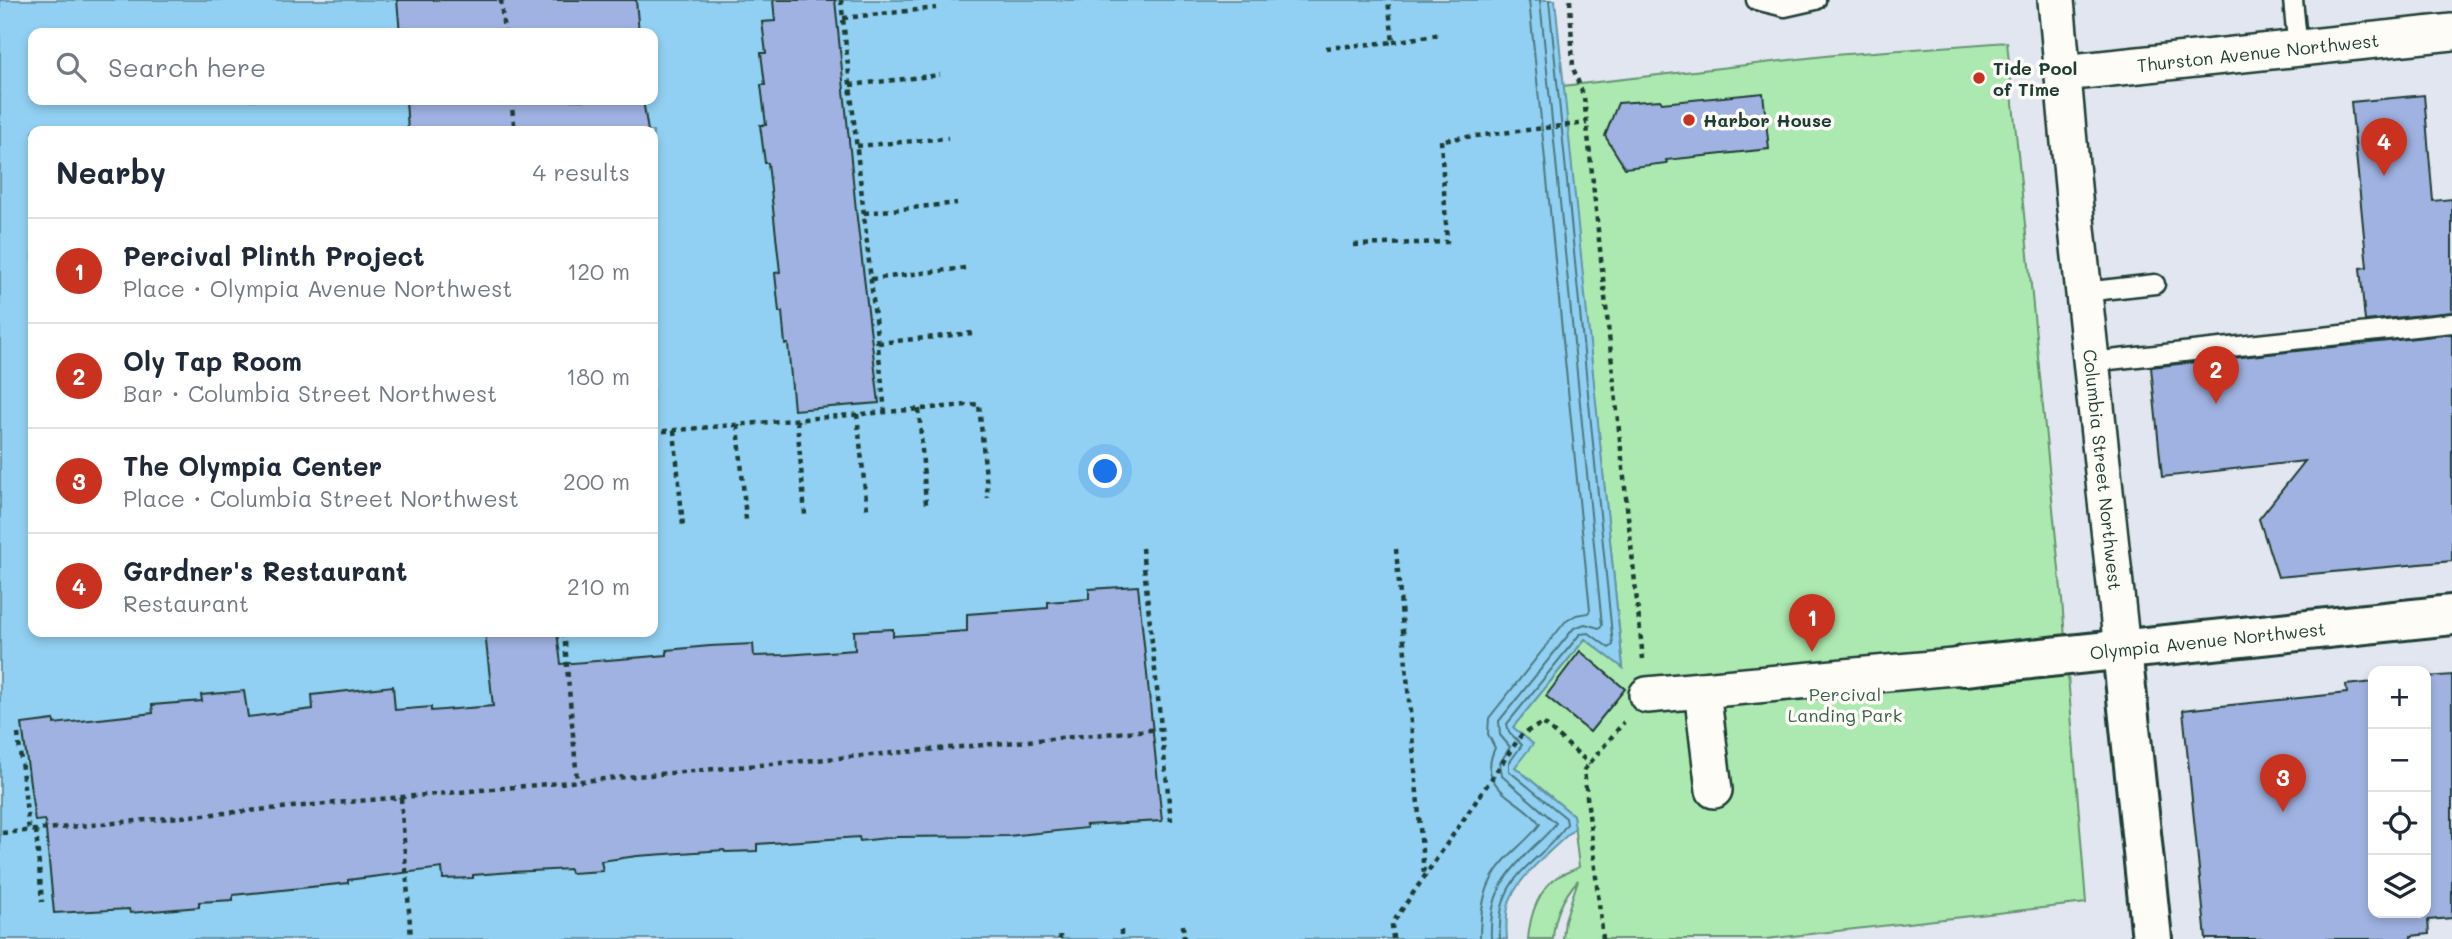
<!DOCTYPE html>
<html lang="en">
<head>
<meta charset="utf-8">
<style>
  :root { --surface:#fff; --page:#f2f2f3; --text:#1f2937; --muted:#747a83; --line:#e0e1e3; --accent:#c8321e }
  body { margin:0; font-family:Mali,sans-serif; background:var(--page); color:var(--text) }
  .controls { position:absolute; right:21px; bottom:21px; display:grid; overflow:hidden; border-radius:14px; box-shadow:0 4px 10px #0003 }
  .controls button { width:63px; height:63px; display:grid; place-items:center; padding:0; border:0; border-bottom:2px solid var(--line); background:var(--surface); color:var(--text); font:35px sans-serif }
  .you { position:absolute; left:1106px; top:472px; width:24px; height:24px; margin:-18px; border:5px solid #fff; border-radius:50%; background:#1a73e8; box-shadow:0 0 0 10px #1a73e833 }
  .badge { display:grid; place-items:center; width:46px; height:46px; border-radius:50%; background:var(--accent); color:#fff; font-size:23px; font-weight:700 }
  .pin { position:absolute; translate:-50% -58px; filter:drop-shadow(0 2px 4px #0008) }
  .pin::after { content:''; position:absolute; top:37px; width:24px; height:21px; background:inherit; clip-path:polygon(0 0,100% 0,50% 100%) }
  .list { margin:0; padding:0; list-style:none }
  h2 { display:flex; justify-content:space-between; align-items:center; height:91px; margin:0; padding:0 28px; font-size:30px }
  h2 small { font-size:23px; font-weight:400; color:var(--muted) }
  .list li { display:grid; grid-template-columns:46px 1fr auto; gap:21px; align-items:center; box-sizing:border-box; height:105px; padding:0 28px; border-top:2px solid var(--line) }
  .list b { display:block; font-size:26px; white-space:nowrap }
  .list p { margin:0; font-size:23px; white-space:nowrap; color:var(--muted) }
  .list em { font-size:23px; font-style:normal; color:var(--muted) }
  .icon { flex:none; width:38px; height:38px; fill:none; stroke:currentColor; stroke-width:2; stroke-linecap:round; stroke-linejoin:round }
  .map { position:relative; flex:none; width:2452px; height:939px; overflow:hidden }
  .search { position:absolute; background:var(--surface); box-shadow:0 4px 10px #0003; left:28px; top:28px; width:630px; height:77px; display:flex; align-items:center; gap:18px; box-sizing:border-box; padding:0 24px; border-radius:14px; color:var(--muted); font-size:26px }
  .panel { position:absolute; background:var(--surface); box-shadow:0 4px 10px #0003; left:28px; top:126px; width:630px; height:511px; border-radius:14px }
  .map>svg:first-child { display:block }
</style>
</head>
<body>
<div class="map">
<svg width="2452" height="939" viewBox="0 0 2452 939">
  <rect width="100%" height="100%" fill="#e1e6f0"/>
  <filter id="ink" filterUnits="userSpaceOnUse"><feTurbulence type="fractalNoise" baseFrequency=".0143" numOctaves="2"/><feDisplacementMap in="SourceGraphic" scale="14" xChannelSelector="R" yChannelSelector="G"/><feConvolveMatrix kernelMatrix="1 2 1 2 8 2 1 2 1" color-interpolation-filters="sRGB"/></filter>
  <g filter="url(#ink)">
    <!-- green -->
    <path fill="#ace9b0" stroke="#669372" stroke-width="2" d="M 2007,42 L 2062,600 L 2086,903 L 1766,939 L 1563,939 L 1565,920 L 1578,880 C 1563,897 1554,915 1553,939 L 1528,939 C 1530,916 1538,891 1557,877 C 1564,873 1572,871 1579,867 L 1573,815 L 1515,767 L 1513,727 L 1585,639 L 1623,667 L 1563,86 L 1834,55 Z"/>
    <!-- water -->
    <path fill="#91d0f2" stroke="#6395a6" stroke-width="2" fill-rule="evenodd" d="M 0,0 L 1555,0 L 1623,668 L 1585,639 L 1513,727 L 1533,744 L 1515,767 L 1573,815 L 1575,828 C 1555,847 1520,875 1510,900 C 1506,912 1506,926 1507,939 L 0,939 ZM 33,33 L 653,33 L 653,100 L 33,100 ZM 33,131 L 653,131 L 653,632 L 33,632 Z"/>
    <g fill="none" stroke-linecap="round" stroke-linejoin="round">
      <!-- shore -->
      <g stroke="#4d7880" stroke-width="2">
        <path d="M 1480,939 C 1480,910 1484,882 1505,860 C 1516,848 1531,837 1540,824 C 1520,797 1475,790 1495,748 L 1488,734 L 1489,718 L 1565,622 L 1576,615 L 1588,613 L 1590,610 L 1529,0"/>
        <path d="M 1491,939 C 1489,895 1503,877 1533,847 C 1541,840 1550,832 1556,823 L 1502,776 L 1500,763 L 1510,747 L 1500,735 L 1499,721 L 1574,628 L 1585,624 L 1599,628 L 1602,625 L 1540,0"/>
        <path d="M 1500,939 C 1496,870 1536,870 1567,824 L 1566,818 L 1509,771 L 1509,763 L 1522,745 L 1509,732 L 1507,724 L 1580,634 L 1589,633 L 1609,648 L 1613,645 L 1549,0"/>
      </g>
    </g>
    <!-- building -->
    <g fill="#9fb2e1" stroke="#1f3d34" stroke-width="2">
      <polygon points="397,0 636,0 639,33 400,33"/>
      <polygon points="773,0 835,0 856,210 879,403 794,410 788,344 785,344 782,312 779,312 775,273 780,272 768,163 765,163 760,125 766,125 761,85 765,85 761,53 766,53 762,22 775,21"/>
      <polygon points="1763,93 1769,149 1666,160 1667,163 1625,168 1605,136 1618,103 1660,100 1662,103"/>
      <polygon points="2424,95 2433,201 2452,199 2452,312 2365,321 2360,268 2367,267 2351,102"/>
      <polygon points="406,100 643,100 648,131 408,131"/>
      <polygon points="2452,334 2452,561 2278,577 2259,519 2305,461 2162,477 2151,367"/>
      <polygon points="1138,586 1162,821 1086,825 1087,828 1008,836 896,837 860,841 859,837 757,844 757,851 725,852 724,850 637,856 601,861 603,871 571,873 570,869 512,872 473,875 473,878 443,879 442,868 348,880 348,883 233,895 233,900 199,902 199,907 130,913 129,909 54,913 45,820 35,821 22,724 54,720 54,724 153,713 152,705 202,701 201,695 244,691 248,717 313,709 312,695 393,686 395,710 431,707 431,711 493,706 485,632 557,632 561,664 667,655 667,650 710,646 753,644 754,656 785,655 855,650 854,631 893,629 893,636 967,631 967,614 1048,608 1048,602 1089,599 1089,589"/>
      <polygon points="1580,651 1625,689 1590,732 1546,696"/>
      <polygon points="2452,675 2452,918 2428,920 2429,934 2411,936 2411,939 2206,939 2183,710 2347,693 2346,685 2373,682 2373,913 2426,913 2426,677"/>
    </g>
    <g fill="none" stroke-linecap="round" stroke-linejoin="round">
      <!-- lane casing -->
      <g stroke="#1f3d34" stroke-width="23">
        <g id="lane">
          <polyline points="1756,0 1785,7 1816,0"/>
          <polyline points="2293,0 2298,50"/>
          <polyline points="2084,292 2155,284"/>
          <polyline points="2091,362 2452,323"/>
        </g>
      </g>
      <!-- street casing -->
      <g stroke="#1f3d34" stroke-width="40">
        <g id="street">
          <path id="s1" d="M 2056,0 L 2076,219 L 2122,650"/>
          <path id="s2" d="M 2063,73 L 2452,32"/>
          <polyline points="1702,690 1714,790"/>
          <polyline points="1647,695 1964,666"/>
        </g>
      </g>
      <!-- secondary casing -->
      <g stroke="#1f3d34" stroke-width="44">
        <g id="secondary">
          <polyline points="2122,650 2152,939"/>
          <path id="s3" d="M 1964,666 L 2452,615"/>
        </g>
      </g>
      <!-- path -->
      <g stroke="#1f3d34" stroke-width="4.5" stroke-dasharray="5 5" stroke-linecap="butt">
        <polyline points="501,0 504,33"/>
        <polyline points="841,0 885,412"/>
        <polyline points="1570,0 1573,68 1584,97 1643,659"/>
        <polyline points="843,18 936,8"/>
        <polyline points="1393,42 1441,34"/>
        <polyline points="1326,48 1393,42 1388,0"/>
        <polyline points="850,85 940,75"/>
        <polyline points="511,100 515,131"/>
        <polyline points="857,146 948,138"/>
        <polyline points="864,213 957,203"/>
        <polyline points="1354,245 1447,242 1441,140 1587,123"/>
        <polyline points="871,279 965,268"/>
        <polyline points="878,343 972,333"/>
        <polyline points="919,409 926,504"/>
        <polyline points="857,414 867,509"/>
        <polyline points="797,420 805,515"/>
        <polyline points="738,425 746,520"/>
        <polyline points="674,430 683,526"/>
        <polyline points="653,432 979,404 988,498"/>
        <polyline points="1142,548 1171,821"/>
        <polyline points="1396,549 1424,874"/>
        <polyline points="564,632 577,780"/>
        <polyline points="18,734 29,831"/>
        <polyline points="401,798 411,939"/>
        <polyline points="36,830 42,902"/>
        <polyline points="2,833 1161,729"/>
        <polyline points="1183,925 1184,939"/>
        <polyline points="1121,930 1121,939"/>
        <polyline points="1060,935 1060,939"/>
        <polyline points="1393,939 1392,924 1522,734 1543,723 1590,764"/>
        <polyline points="1603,939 1584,770 1624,722"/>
      </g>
      <!-- lane -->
      <use href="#lane" stroke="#fdfcf7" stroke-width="18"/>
      <!-- street -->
      <use href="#street" stroke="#fdfcf7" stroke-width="35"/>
      <!-- secondary -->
      <use href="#secondary" stroke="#fdfcf7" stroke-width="38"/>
    </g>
  </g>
  <!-- markers -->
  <g fill="#c8321e" stroke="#fdfcf7" stroke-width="2.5">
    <circle cx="1979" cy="78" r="7"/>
    <circle cx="1689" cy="120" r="7"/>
  </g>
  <g text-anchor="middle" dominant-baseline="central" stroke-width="7" stroke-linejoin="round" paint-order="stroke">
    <!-- street labels -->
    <g font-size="18" fill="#1f3d34" stroke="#fdfcf7">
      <text stroke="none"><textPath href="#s2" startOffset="196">Thurston Avenue Northwest</textPath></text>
      <text stroke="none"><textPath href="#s1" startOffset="472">Columbia Street Northwest</textPath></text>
      <text stroke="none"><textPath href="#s3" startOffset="245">Olympia Avenue Northwest</textPath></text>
    </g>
    <!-- poi labels -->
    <g font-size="18" font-weight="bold" fill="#1f3d34" stroke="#fdfcf7" text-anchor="start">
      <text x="1993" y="68">Tide Pool<tspan x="1993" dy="21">of Time</tspan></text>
      <text x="1703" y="120">Harbor House</text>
    </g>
    <!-- park labels -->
    <g font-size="18" fill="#3b5f4d" stroke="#fdfcf7">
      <text x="1845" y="694">Percival<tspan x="1845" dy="21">Landing Park</tspan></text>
    </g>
  </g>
</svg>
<div class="controls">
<button>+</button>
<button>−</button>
<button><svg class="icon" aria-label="locate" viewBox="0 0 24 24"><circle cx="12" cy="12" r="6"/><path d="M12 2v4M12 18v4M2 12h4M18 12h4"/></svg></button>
<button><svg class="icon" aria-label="layers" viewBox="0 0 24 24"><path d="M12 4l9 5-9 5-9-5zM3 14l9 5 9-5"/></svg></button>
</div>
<div class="you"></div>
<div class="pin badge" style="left:1812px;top:652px">1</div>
<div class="pin badge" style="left:2216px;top:404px">2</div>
<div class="pin badge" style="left:2283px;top:812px">3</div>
<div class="pin badge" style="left:2384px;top:176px">4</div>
<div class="search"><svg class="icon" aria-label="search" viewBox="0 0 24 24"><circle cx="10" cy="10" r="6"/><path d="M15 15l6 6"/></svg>Search here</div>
<section class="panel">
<h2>Nearby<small>4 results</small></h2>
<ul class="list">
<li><span class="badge">1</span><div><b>Percival Plinth Project</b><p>Place · Olympia Avenue Northwest</p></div><em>120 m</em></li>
<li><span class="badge">2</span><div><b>Oly Tap Room</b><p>Bar · Columbia Street Northwest</p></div><em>180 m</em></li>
<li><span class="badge">3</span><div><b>The Olympia Center</b><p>Place · Columbia Street Northwest</p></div><em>200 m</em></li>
<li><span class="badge">4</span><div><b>Gardner's Restaurant</b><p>Restaurant</p></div><em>210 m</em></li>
</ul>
</section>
</div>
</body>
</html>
